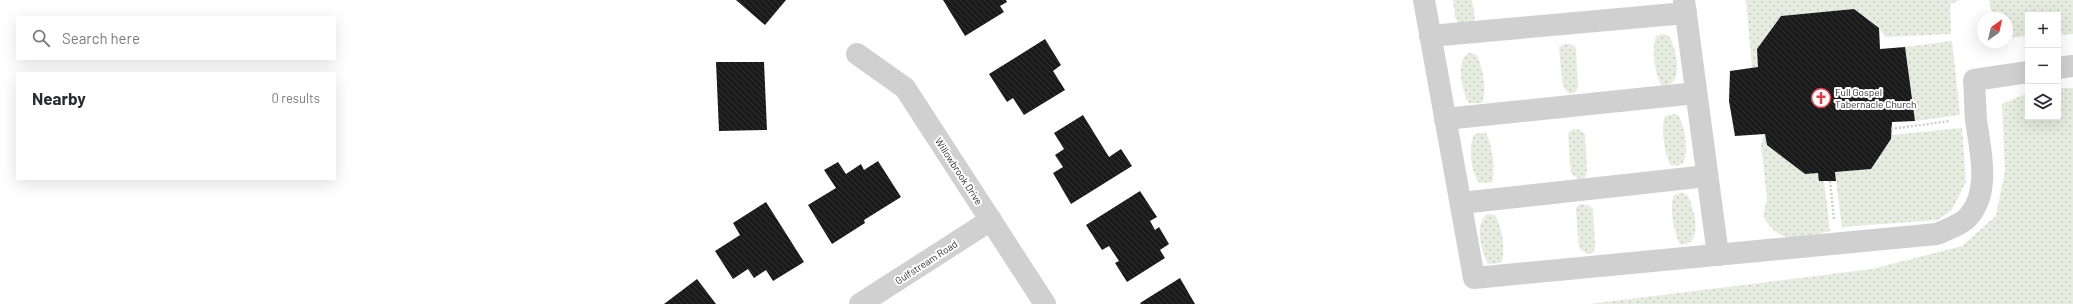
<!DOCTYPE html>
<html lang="en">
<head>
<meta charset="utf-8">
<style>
  :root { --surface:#fff; --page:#f2f2f3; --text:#2b2b33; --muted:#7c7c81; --line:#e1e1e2 }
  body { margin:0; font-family:Barlow,sans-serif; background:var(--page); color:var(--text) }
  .controls { position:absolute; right:12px; top:12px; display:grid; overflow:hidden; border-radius:0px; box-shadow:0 4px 16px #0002 }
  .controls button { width:36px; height:36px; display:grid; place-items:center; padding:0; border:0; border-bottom:1px solid var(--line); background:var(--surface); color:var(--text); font:20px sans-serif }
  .compass { position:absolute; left:1977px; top:12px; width:36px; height:36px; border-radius:50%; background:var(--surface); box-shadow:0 4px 16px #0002; rotate:34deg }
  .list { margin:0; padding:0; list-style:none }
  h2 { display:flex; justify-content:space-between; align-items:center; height:52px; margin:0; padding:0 16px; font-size:17px }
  h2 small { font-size:13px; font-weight:400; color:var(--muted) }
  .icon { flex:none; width:22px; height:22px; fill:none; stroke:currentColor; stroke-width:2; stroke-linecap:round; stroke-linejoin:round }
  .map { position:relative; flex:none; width:2073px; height:304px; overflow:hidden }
  .search { position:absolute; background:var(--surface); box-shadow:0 4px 16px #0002; left:16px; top:16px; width:320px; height:44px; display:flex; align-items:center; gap:10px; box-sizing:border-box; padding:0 14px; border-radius:0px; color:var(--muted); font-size:15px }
  .panel { position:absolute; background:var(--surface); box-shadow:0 4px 16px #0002; left:16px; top:72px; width:320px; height:108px; border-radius:0px }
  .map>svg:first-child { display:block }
</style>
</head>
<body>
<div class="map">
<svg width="2073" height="304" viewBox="0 0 2073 304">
  <defs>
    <pattern id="grass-dots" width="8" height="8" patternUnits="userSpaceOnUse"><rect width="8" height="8" fill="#e6ecdf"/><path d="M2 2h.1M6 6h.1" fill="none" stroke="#c6cbc0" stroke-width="1.8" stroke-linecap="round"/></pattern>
    <pattern id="building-back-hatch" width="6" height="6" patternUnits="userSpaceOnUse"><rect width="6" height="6" fill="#1a1a1a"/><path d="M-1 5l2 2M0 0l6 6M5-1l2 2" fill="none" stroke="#333"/></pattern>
  </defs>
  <rect width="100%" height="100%" fill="#fff"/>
  <!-- grass -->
  <g fill="url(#grass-dots)">
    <polygon points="1453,0 1472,0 1475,17 1473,23 1459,24 1455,17"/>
    <polygon points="1746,0 1960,0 1950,4 1951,34 1885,37 1879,28 1854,9 1781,16 1757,49 1758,67 1752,68"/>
    <polygon points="1989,0 2073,0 2073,34 2058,35 2058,15 2028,15 2028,36 2007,38 2007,18 1993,18"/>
    <path d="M 1664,34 L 1669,36 C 1676,48 1686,89 1661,85 C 1655,73 1651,49 1656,36 Z"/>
    <polygon points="1952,41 1960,115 1915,121 1905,47"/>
    <polygon points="1564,44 1571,44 1576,48 1578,86 1576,92 1570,94 1563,87 1559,47"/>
    <path d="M 1469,53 L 1476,54 C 1483,66 1487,90 1482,103 L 1469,103 C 1462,92 1455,60 1469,53 Z"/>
    <polygon points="2058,88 2073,88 2073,304 1589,304 1872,269 1962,246 1996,216 2005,171 2002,104 2028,93 2028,117 2058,117"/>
    <path d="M 1673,114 L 1678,115 C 1685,127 1689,150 1683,163 L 1677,166 L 1670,165 C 1665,152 1660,129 1665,116 Z"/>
    <polygon points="1962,128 1966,182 1951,211 1937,220 1842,227 1835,172 1871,169 1891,139 1891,135"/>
    <polygon points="1573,129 1580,130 1585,134 1587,172 1585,178 1580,180 1571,173 1568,133"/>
    <path d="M 1479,133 L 1486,133 C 1492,145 1496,169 1492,182 L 1479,183 C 1471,171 1468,148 1474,135 Z"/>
    <path d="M 1765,134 L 1767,145 L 1805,174 L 1818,173 L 1824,181 L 1830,231 C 1800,238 1782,248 1763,216 L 1767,200 L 1761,143 Z"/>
    <path d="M 1682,193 L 1687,195 C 1695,207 1704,248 1680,244 C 1674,232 1669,208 1674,195 Z"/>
    <polygon points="1580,204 1588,205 1593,209 1595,247 1593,253 1587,254 1579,248 1576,208"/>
    <path d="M 1488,214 L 1495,215 C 1502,227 1506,251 1501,263 L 1488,264 C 1481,252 1474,221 1488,214 Z"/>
  </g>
  <!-- building -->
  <g fill="url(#building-back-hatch)">
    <polygon points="736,0 786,0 765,25"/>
    <polygon points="943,0 1006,0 1007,2 1000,6 1004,12 965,36"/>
    <polygon points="1854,9 1879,28 1880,49 1905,47 1915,121 1892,122 1891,139 1871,169 1835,172 1836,181 1819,181 1818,173 1805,174 1767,145 1765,134 1735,136 1729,101 1730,71 1758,67 1757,49 1781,16"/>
    <polygon points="1045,39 1061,65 1053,71 1065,90 1024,115 1013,98 1007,102 989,74"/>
    <polygon points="716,62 764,62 767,130 719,131"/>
    <polygon points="1083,115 1109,157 1121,149 1132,166 1071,204 1053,173 1063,167 1055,155 1064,149 1054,133"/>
    <polygon points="878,161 901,197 864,220 865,223 832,244 808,205 836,188 824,170 838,162 846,174 861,164 864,170"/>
    <polygon points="1140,191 1157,217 1150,221 1155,230 1159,227 1169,244 1160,250 1165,258 1127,282 1115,263 1119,261 1109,246 1102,250 1086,225"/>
    <polygon points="766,202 804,262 773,281 766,270 754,278 748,269 733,279 715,251 740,235 733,223"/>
    <polygon points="1180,278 1195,304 1141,304 1140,303"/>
    <polygon points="697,279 716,304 664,304"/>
  </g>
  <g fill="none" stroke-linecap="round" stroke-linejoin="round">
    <!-- path -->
    <g stroke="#cdcdcd" stroke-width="2.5" stroke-dasharray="2 2" stroke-linecap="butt">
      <polyline points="1891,129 1950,121"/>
      <polyline points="1830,181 1834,219"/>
    </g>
    <!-- minor -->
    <g stroke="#d0d0d0" stroke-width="22">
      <path d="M 1424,0 L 1474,278 L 1937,234 C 1947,229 1962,225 1969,216 C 1991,191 1980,149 1976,120 C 1975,107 1975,93 1974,80 L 2028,72"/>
      <polyline points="1684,0 1718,255"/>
      <polyline points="1430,36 1686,13"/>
      <polyline points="857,54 905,88 1045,304"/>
      <polyline points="2058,68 2073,66"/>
      <polyline points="1445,119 1696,93"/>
      <polyline points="1461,203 1707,176"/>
      <polyline points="860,304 991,220"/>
    </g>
  </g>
  <!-- icons -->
  <defs>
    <g id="church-ring" transform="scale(1)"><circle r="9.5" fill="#fff" stroke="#e63946" stroke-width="1.5"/><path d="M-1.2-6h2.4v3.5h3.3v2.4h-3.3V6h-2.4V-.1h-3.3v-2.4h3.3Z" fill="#e63946"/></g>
  </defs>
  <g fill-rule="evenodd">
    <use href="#church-ring" x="1821" y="98"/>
  </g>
  <g text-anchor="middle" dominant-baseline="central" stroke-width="4" stroke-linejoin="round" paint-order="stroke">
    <!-- poi labels -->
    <g font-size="10" fill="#333" stroke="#fff" text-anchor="start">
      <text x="1835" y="92">Full Gospel<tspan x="1835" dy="12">Tabernacle Church</tspan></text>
    </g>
    <!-- street labels -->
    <g font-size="10" fill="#333" stroke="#fff">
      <text transform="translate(959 171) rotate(57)">Willowbrook Drive</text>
      <text transform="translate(926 262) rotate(-33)">Gulfstream Road</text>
    </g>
  </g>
</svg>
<div class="controls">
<button>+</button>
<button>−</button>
<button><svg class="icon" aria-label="layers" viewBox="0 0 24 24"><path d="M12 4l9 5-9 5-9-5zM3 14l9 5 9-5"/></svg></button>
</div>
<svg class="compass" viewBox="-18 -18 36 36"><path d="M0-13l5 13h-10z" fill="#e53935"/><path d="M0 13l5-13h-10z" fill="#7c7c81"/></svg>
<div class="search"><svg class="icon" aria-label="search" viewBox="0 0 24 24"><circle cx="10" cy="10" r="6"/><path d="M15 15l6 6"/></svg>Search here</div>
<section class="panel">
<h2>Nearby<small>0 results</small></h2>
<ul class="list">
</ul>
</section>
</div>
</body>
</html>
